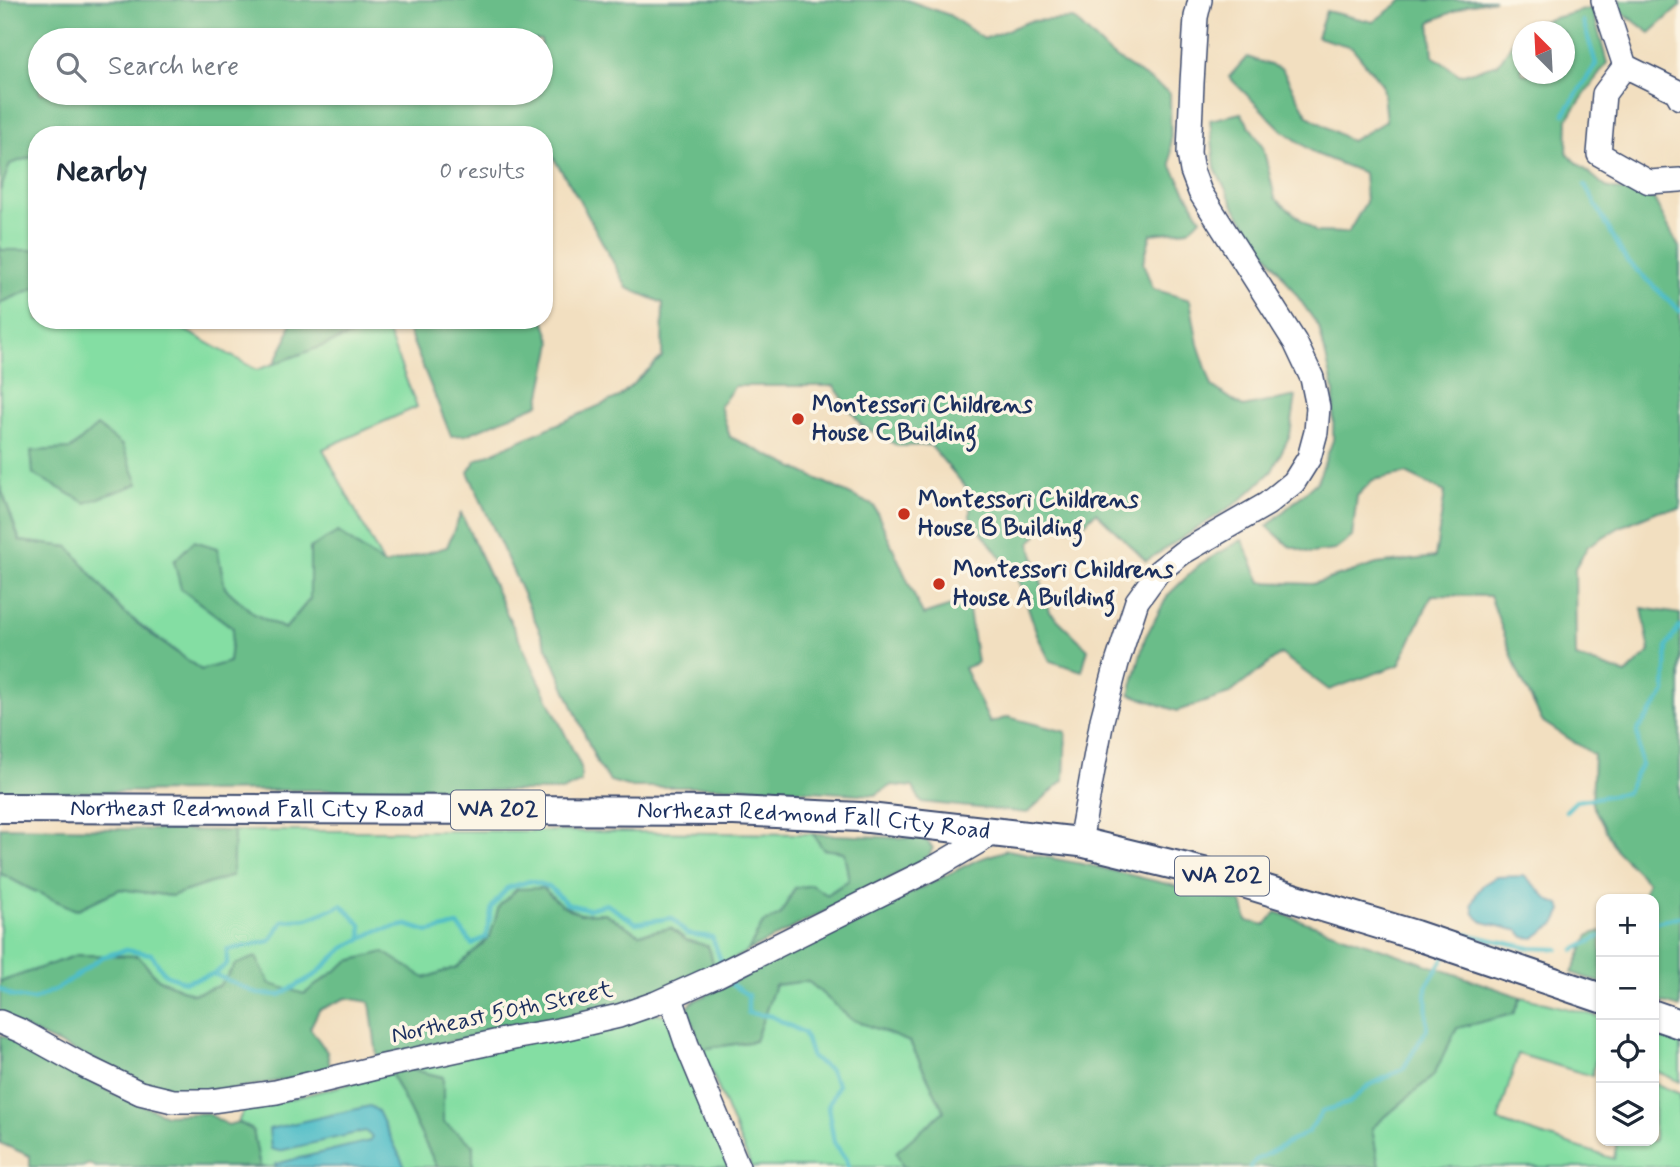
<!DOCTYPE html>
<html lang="en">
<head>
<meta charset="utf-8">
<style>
  :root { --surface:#fff; --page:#f6f6f7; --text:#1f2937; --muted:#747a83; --line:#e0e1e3 }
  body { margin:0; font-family:Mynerve,sans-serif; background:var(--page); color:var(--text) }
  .controls { position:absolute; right:21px; bottom:21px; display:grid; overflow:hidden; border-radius:14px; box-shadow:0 2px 5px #0004 }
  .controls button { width:63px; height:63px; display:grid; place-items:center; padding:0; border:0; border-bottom:2px solid var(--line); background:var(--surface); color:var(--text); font:35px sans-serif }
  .compass { position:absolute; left:1512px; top:21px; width:63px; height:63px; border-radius:50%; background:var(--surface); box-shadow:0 2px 5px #0004; rotate:336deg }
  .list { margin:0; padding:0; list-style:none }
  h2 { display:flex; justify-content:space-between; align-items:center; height:91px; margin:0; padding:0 28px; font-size:30px }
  h2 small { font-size:23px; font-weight:400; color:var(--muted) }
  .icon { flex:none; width:38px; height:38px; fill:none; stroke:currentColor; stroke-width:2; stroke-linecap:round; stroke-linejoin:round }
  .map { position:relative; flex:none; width:1680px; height:1167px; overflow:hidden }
  .search { position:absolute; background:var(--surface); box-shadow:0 2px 5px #0004; left:28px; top:28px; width:525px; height:77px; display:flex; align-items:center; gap:18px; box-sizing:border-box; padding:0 24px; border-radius:38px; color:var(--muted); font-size:26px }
  .panel { position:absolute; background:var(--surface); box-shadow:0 2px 5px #0004; left:28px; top:126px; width:525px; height:203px; border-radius:28px }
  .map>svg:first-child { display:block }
</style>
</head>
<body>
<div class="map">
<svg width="1680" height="1167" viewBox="0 0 1680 1167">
  <rect width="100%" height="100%" fill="#fcf5e5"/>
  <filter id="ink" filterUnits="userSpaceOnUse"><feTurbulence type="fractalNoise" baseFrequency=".0143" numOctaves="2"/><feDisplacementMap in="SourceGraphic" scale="14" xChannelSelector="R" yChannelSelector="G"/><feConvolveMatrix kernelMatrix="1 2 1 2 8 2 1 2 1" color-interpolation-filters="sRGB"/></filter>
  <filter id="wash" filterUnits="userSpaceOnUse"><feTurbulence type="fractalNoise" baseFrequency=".00686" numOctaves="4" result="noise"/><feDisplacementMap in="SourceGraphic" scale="28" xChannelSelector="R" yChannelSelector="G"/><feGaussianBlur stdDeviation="1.57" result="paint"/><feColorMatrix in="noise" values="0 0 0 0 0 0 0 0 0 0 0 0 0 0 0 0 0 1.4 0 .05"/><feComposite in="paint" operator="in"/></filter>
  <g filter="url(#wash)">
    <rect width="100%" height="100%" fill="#f2dfc0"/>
    <!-- green -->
    <g fill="#84dea3" stroke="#508680" stroke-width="2">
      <polygon points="37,155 37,250 2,250 0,248 0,191 10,163"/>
      <polygon points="37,287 37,320 172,320 174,324 257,370 384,323 417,407 323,449 384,565 338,532 310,599 285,629 254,614 225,588 217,548 181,589 233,628 229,662 201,670 121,610 69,547 20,541 0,486 0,303"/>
      <polygon points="234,831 538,831 813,834 823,849 844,852 849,880 826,895 795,888 780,915 762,924 748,951 715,969 708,946 686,940 671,928 639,934 605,913 580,914 561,905 543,888 499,906 491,937 457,967 425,978 349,961 304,994 269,985 236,964 219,986 193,994 158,979 138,956 78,955 0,982 0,873 28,888 76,910 120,889 171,896 232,876"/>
      <polygon points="808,981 851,1019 910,1042 944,1111 897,1152 903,1167 751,1167 702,1049 755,1041 775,985"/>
      <polygon points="1521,997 1601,1017 1601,1036 1592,1076 1518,1054 1498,1121 1614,1159 1617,1141 1654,1141 1654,1083 1680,1094 1680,1167 1379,1167 1372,1128 1433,1076 1457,1028 1513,1014"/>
      <polygon points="657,1013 667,1016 731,1167 473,1167 473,1145 443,1122 443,1077 410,1069"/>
      <polygon points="1654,1033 1680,1043 1680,1082 1654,1070"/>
      <polygon points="391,1073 437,1167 260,1167 253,1130 238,1122 243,1111"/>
    </g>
    <!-- forest -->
    <g fill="#6bbd89" stroke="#437674" stroke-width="2" fill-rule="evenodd">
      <path d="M 0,0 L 907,0 L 949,15 L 984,39 L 1030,21 L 1074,19 L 1110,54 L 1170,93 L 1171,165 L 1201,219 L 1188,230 L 1151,234 L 1143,263 L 1153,289 L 1190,300 L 1198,344 L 1212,386 L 1243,407 L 1296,396 L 1290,435 L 1272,471 L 1240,501 L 1146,561 L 1096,512 L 1078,530 L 1047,522 L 1030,543 L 1050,612 L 1088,649 L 1082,671 L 1050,661 L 1038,637 L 1020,583 L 970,517 L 970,492 L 930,445 L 898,446 L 861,425 L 834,386 L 735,386 L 720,406 L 730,437 L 874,506 L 923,615 L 951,606 L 969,610 L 977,663 L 964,668 L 990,723 L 1008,717 L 1066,732 L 1064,780 L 1027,813 L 921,802 L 913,787 L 892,785 L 875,795 L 744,787 L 631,787 L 610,781 L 598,765 L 548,649 L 468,472 L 476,460 L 619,397 L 662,357 L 663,303 L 627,288 L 579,199 L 551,154 L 544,154 L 544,135 L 37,135 L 37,155 L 10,164 L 0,191 ZM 40,40 L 541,40 L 541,93 L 40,93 Z"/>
      <path d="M 1403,0 L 1495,0 L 1467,5 L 1430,22 L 1433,56 L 1460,75 L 1498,64 L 1523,26 L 1592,8 L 1607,63 L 1568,118 L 1567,154 L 1606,187 L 1654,199 L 1680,249 L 1680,509 L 1658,511 L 1620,527 L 1588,546 L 1575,568 L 1576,657 L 1626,674 L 1650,651 L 1642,608 L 1680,614 L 1680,1008 L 1654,1000 L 1654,899 L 1641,899 L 1648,882 L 1616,850 L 1592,804 L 1594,755 L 1542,721 L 1518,672 L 1490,596 L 1432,595 L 1399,665 L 1329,690 L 1281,654 L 1229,694 L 1177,711 L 1130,694 L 1145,638 L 1168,595 L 1200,564 L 1242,540 L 1261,582 L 1313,584 L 1377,564 L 1435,557 L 1445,492 L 1406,473 L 1373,480 L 1357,496 L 1352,537 L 1335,550 L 1311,553 L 1289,546 L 1267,526 L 1317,482 L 1333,440 L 1334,390 L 1319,327 L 1235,208 L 1215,168 L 1210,120 L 1241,113 L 1263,147 L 1275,198 L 1316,232 L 1348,233 L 1366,202 L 1364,173 L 1316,154 L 1282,130 L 1229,77 L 1247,57 L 1282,69 L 1308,116 L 1351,141 L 1386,121 L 1382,84 L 1352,47 L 1317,37 L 1326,11 L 1373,22 ZM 1522,32 L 1564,32 L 1564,74 L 1522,74 Z"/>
      <polygon points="1619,0 1680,0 1680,6 1650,33 1622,12"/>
      <polygon points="0,248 2,250 37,250 37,287 0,303"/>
      <polygon points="291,320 352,320 355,334 274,364 287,339"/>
      <polygon points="404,320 544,320 552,343 539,404 466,435 451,436"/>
      <polygon points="97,426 123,446 138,484 86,503 33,474 31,451 71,449"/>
      <polygon points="0,486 20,541 69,547 121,610 153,636 201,670 229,662 233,628 181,589 174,561 194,541 217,548 225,588 254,614 285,629 310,599 310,548 338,532 384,565 447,547 461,513 505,610 581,767 581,782 562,791 312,790 0,793"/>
      <polygon points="0,827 234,831 232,876 171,896 120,889 76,910 28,888 0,873"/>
      <polygon points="813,834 925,839 933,848 929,855 913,866 748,951 763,923 780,915 795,888 812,885 827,895 849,880 844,852 823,849"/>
      <polygon points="1007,850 1093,866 1242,902 1247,921 1265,925 1276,912 1521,997 1513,1014 1457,1028 1433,1076 1372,1128 1379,1167 903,1167 896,1152 944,1111 910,1042 851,1019 808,981 775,985 755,1041 702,1049 687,1009 692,1002 977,860"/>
      <polygon points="543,888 561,905 580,914 604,913 639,934 671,928 686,940 708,946 715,969 665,990 606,1009 377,1057 370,1002 346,998 319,1010 310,1028 327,1052 331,1071 208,1094 164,1092 0,1017 0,982 77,955 138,956 158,979 193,994 219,986 236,964 256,957 270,984 304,994 349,961 384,952 425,978 457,967 490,937 499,906 517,889"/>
      <polygon points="1601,931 1601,983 1572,973 1589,935"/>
      <polygon points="0,1035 27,1045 115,1094 166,1115 207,1113 228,1125 238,1122 253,1130 260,1167 96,1167 89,1164 82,1167 30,1167 30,1156 0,1143"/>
      <polygon points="410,1069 443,1077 443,1122 473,1145 473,1167 437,1167 391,1073"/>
    </g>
    <!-- water -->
    <g fill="#4fbdc7" stroke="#357692" stroke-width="2">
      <polygon points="1525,876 1550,901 1560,905 1562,910 1555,924 1548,928 1534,938 1524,937 1519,931 1483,922 1474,914 1472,904 1477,893 1483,885 1496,877"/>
      <polygon points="370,1106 378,1111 405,1167 276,1167 275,1164 370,1141 372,1137 365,1131 279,1151 271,1149 269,1129"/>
    </g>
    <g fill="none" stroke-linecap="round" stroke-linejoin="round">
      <!-- stream -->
      <g stroke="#4fbdc7" stroke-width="4.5">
        <polyline points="1564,114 1596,64 1583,21"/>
        <polyline points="1585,185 1626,260 1680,311"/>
        <polyline points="1566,811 1576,801 1626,793 1641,765 1637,731 1665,693 1667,646 1680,626"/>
        <polyline points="1654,923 1677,917 1680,917"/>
        <polyline points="1454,939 1461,933 1531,948 1558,949"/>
        <polyline points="1574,950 1601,936"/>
        <polyline points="214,974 227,964 227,950 270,941 283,921 308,919 342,905 361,925 362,939"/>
        <polyline points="729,978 732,985 748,995 748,1013 771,1016 804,1033 812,1058 829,1069 838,1085 828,1107 834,1142 847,1161 848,1167"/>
        <polyline points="0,989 11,996 33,1000 62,986 102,957 125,950 151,954 165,974 185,982 214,974 258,994 280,995 315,975 344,948 376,931 407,925 429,932 458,925 472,944 486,937 492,907 507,888 530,881 550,887 567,904 588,909 606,904 636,923 672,918 687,934 712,937 722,964"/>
        <polyline points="1250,1167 1256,1160 1308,1132 1323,1111 1349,1103 1368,1086 1403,1069 1427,1029 1426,987 1445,956"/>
      </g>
    </g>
  </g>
  <g filter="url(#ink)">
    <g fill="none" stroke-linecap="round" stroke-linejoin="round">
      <!-- minor casing -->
      <g stroke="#3b496d" stroke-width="26">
        <g id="minor">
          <polyline points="1603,0 1625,66 1676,91 1680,98"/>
          <polyline points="1625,66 1604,94 1599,154 1649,182 1680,180"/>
          <polyline points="1080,842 1102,720 1117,663 1137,601 1158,572 1182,553 1267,504 1294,482 1309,458 1316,432 1318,407 1312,378 1295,342 1200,192 1192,171 1189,153 1192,83 1196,17 1200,0"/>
          <polyline points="671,998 687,1045 738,1167"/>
          <polyline points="0,1022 21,1031 86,1067 140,1093 173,1101 211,1101 276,1092 379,1067 518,1037 558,1030 619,1016 656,1003 716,976 939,865 995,832"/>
        </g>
      </g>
      <!-- major casing -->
      <g stroke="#3b496d" stroke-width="32">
        <g id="major">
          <path id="s1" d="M 0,808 L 734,811 L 860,817 L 1080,842 L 1224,877 L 1415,935 L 1601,998"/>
          <polyline points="1654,1015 1680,1024"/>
        </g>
      </g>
      <!-- minor -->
      <use href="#minor" stroke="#fff" stroke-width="23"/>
      <!-- major -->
      <use href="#major" stroke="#fff" stroke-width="28"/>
    </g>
  </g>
  <!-- markers -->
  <g fill="#c8321e" stroke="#fcf5e5" stroke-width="2.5">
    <circle cx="798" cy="419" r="7"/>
    <circle cx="904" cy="514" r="7"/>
    <circle cx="939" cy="584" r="7"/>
  </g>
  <g text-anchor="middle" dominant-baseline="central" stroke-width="7" stroke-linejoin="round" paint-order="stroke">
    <!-- shield labels -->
    <g fill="#fcf5e5" stroke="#5e6a86" stroke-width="2">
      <rect x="451" y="790.5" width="94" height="39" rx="5"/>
      <rect x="1175" y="856.5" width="94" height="39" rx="5"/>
    </g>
    <g font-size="23" font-weight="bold" fill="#1b2f5e">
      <text x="498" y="810">WA 202</text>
      <text x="1222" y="876">WA 202</text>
    </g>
    <!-- poi labels -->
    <g font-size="24" font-weight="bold" fill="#1b2f5e" stroke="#fcf5e5" text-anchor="start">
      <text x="812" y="405">Montessori Childrens<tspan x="812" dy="28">House C Building</tspan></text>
      <text x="918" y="500">Montessori Childrens<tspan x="918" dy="28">House B Building</tspan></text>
      <text x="953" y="570">Montessori Childrens<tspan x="953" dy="28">House A Building</tspan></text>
    </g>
    <!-- street labels -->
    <g font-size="24" fill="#1b2f5e" stroke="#fcf5e5">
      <text stroke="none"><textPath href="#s1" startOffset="247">Northeast Redmond Fall City Road</textPath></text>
      <text stroke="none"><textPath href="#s1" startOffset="814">Northeast Redmond Fall City Road</textPath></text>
      <text transform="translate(502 1013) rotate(-12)">Northeast 50th Street</text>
    </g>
  </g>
</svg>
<div class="controls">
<button>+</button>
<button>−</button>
<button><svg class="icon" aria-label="locate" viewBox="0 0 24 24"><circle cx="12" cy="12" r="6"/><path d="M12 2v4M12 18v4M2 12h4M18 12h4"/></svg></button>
<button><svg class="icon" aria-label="layers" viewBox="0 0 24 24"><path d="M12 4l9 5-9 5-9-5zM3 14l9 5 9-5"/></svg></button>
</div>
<svg class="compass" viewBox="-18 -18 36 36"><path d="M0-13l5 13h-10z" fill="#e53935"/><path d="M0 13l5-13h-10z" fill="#747a83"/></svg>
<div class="search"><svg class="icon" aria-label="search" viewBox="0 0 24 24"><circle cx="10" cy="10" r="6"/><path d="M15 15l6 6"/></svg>Search here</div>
<section class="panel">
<h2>Nearby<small>0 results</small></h2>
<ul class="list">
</ul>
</section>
</div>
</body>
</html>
